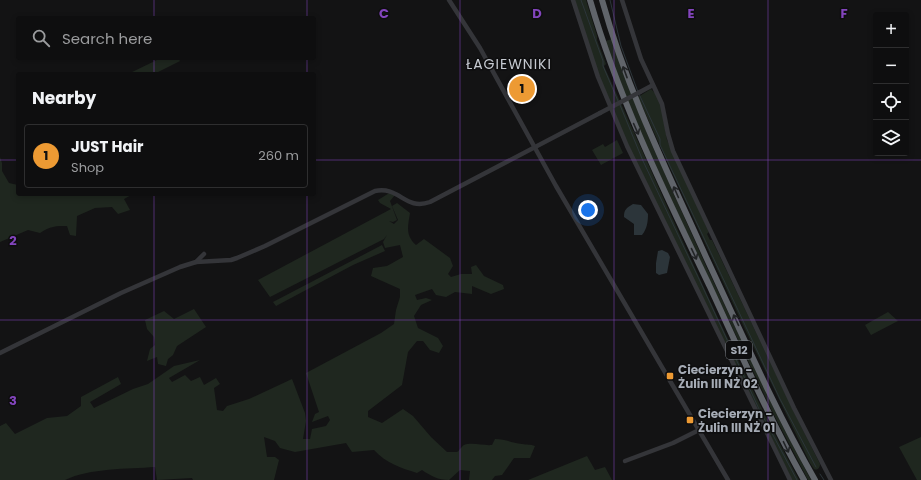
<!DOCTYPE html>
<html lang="en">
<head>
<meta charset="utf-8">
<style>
  :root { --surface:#0e0e0f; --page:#1c1c1d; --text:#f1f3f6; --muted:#9b9c9e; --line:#2e2e2f; --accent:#ed9a33 }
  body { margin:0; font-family:Poppins,sans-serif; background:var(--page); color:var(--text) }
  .controls { position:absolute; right:12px; top:12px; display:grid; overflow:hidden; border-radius:4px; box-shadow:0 2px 6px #0003 }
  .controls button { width:36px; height:36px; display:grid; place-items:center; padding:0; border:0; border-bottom:1px solid var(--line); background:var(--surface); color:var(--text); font:20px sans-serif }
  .you { position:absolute; left:588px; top:210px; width:14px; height:14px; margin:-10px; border:3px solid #fff; border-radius:50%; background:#1a73e8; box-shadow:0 0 0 6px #1a73e833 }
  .badge { display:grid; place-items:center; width:26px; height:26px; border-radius:50%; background:var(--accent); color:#111; font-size:13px; font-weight:700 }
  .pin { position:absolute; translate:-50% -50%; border:2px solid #fff; box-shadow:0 1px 4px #0006 }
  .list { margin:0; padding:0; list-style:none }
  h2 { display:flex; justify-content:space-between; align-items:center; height:52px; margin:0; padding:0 16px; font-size:17px }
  h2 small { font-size:13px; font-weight:400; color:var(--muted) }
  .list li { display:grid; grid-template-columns:26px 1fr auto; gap:12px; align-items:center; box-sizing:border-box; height:64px; margin:0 8px 8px; padding:0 8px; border:1px solid var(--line); border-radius:4px }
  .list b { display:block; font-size:15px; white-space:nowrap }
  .list p { margin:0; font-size:13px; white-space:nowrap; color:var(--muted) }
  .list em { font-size:13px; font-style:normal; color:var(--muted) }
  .icon { flex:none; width:22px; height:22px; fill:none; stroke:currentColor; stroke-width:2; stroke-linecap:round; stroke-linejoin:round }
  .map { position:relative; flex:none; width:921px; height:480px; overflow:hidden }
  .search { position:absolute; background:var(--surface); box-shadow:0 2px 6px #0003; left:16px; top:16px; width:300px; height:44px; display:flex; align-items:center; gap:10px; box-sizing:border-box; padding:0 14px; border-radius:4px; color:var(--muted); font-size:15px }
  .panel { position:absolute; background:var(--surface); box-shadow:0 2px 6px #0003; left:16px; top:72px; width:300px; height:124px; border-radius:4px }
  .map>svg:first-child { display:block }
</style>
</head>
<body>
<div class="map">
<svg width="921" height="480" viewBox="0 0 921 480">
  <rect width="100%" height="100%" fill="#131314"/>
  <!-- green -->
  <g fill="#1f271f">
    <path d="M 574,0 L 586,0 L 597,36 L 597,40 L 606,64 L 604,66 C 667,204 727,347 799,480 L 792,480 L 634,159 L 600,78 Z"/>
    <polygon points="612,39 648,136 707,268 779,419 811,480 808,480 774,415 643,141 605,41"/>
    <polygon points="161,58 178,58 180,61 154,74 128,74"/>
    <path d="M 651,89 L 656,94 L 661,105 L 667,140 L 709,232 L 707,234 L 710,240 L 712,240 L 796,416 L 820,464 C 820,467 818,471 814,469 L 810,463 L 743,325 L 670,168 L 638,97 Z"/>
    <polygon points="617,140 623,153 601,165 592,150 603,144 605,147"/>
    <path d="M 0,157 L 2,163 L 2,171 L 9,183 L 18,185 L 18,194 L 53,195 L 55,194 L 133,194 L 124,199 L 130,210 L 118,214 L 112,207 L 95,208 L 77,216 L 76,236 L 70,235 L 67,226 C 56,226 50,226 40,233 L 28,230 L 0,242 Z"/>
    <path d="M 391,192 L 395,195 L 390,201 L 397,220 L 393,222 L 389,221 L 394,224 L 398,220 L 392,206 L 397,203 L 410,213 C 408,226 405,235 416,245 L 424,239 L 450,258 L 453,266 L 448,274 L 451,277 L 461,274 L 472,274 L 471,267 L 476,265 L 484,276 L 503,285 L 504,289 L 491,294 L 472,286 L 472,294 L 455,292 L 446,297 L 436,295 L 432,289 L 415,295 L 417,300 L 426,298 L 432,300 L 421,305 L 414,316 L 418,328 L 438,338 L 443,346 L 439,353 L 430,350 L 423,341 L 417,341 L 408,352 L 402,385 L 368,411 L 368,417 L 382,423 L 403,409 L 413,416 L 431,437 L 447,452 L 457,452 C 459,451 462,446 464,445 C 472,442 484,446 492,445 L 495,439 C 505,439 512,443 522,444 C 527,445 530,444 535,446 L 530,458 L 514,458 L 502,475 L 495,476 L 492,480 L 469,480 L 470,471 L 460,470 L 449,480 C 438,480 431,476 422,470 L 417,473 C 401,468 386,463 374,450 L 352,452 L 346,443 L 295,452 L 280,448 L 275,441 L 264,437 L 267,457 L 275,457 L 279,460 L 274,480 L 193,480 L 192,478 L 157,480 L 155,467 C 127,469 90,468 65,480 L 0,480 L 0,426 L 6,423 L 15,434 L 47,418 L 67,416 L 81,406 L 81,397 L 118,377 L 121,384 L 90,402 L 94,408 L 133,389 L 148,384 L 174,366 L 200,360 L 169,378 L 172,382 L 185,375 L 191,381 L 200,377 L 204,385 L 216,378 L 220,384 L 214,388 L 217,410 L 223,411 L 227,406 L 249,399 L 292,379 L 305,413 L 306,421 L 303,439 L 310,439 L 312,429 L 326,426 L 330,420 L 328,416 L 312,422 L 315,414 L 319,412 L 306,373 L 381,333 L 394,324 L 396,310 L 400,297 L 400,289 L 371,276 L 373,268 L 387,266 L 403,257 L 400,245 L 385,248 L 383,242 L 387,235 L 384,239 L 270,297 L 258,280 L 391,209 L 380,203 L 378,200 Z"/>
    <polygon points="382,245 385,251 353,265 276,306 273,302"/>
    <polygon points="194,309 206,327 177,346 173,355 168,359 166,366 158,364 157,357 147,361 150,349 155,345 154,337 147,329 145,320 164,311 174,319"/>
    <polygon points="888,312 898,321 871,335 865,325"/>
    <polygon points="921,437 921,480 917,480 899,447"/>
    <polygon points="587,456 595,470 605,467 612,480 528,480"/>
  </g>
  <!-- water -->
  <g fill="#2c353a">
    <path d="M 633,204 L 641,205 L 648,214 C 648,222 647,229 642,235 L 634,235 L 634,224 L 624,217 C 624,210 626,208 633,204 Z"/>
    <polygon points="662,250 668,253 670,257 667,273 659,275 656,273 656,263 658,251"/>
  </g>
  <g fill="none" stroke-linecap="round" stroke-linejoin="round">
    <!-- stream -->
    <g stroke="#2c353a" stroke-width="1">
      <polyline points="581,0 603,61 603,66 618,101"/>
      <polyline points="610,0 621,46 638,92"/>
      <polyline points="639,94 660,139 660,145 780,399 816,467"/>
      <polyline points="620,105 643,161 699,279 759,409 797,480"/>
      <polyline points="820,474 824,480"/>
    </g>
    <!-- minor -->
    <g stroke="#343539" stroke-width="4.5">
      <polyline points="449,0 480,48 556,186 728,480"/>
      <polyline points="573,0 598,77 627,146 790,480"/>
      <polyline points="622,0 641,59 662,104 668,134 673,151 794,408 831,480"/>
      <polyline points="640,92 653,85"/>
      <polyline points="196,262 204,254"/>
      <path d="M 0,353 L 121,293 L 180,267 L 196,262 L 231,260 L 237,258 L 265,246 L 375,191 C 400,186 405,211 430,202 L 600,113"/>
      <polyline points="625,461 673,443 699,430"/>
    </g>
    <!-- highway -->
    <g stroke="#60646a" stroke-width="6">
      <path d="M 590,0 C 619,100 665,193 710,287 C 740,352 769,418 804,480"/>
      <path d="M 602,0 C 627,90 668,173 706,257 C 741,332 774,408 815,480"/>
    </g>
    <!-- minor-bridge -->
    <polyline stroke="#343539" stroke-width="4.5" points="600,113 640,92"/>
  </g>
  <!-- one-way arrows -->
  <defs><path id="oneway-shaft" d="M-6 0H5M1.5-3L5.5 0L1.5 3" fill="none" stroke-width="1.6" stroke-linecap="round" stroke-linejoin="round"/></defs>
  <g stroke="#222426">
    <use href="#oneway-shaft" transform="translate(625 72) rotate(-110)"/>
    <use href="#oneway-shaft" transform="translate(636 129) rotate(66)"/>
    <use href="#oneway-shaft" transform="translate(676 192) rotate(-114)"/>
    <use href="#oneway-shaft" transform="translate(694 254) rotate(65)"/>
    <use href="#oneway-shaft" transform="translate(736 320) rotate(-115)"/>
    <use href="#oneway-shaft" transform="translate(786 447) rotate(64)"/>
  </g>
  <!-- grid -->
  <path fill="none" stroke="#8345bd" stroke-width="1" stroke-opacity="0.55" d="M 154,0 L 154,18M 307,0 L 307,18M 460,0 L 460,480M 614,0 L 614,480M 768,0 L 768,480M 154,58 L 154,74M 307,58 L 307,74M 0,160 L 18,160M 314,160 L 921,160M 154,194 L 154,480M 307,194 L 307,480M 0,320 L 921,320"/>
  <!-- markers -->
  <g fill="#ed9a33" stroke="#0e0e0f" stroke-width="1.5">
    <rect x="666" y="372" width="8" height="8" rx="2"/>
    <rect x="686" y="416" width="8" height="8" rx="2"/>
  </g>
  <g text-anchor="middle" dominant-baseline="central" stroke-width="3" stroke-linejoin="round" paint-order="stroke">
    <!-- shield labels -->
    <rect fill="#0e0e0f" stroke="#787c83" stroke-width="1" x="726" y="341" width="26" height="18" rx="3"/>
    <g font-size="11" font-weight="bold" fill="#a5abb5">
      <text x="739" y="350">S12</text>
    </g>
    <!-- poi labels -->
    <g font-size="12" font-weight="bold" fill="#a5abb5" stroke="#0e0e0f" text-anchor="start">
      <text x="678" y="369">Ciecierzyn -<tspan x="678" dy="14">Żulin III NŻ 02</tspan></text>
      <text x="698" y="413">Ciecierzyn -<tspan x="698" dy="14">Żulin III NŻ 01</tspan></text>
    </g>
    <!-- quarter labels -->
    <g font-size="14" letter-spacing="1" fill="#c6cad1" stroke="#0e0e0f">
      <text x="509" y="64">ŁAGIEWNIKI</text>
    </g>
  </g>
  <g font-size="13" text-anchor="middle" font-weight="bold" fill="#8345bd" stroke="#0e0e0f" stroke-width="3" stroke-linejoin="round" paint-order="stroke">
    <text x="384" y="18">C</text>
    <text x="537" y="18">D</text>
    <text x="691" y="18">E</text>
    <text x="844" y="18">F</text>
    <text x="13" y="245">2</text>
    <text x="13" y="405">3</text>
  </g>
</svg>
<div class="controls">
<button>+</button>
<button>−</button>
<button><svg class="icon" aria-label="locate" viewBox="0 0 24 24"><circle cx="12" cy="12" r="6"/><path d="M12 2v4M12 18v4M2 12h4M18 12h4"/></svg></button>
<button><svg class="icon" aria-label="layers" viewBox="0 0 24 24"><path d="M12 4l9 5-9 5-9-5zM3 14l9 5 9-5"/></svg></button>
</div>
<div class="you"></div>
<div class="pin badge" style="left:522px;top:89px">1</div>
<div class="search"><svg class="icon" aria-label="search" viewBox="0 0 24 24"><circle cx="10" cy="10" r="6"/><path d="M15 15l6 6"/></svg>Search here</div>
<section class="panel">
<h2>Nearby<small></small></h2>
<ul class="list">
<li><span class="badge">1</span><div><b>JUST Hair</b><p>Shop</p></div><em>260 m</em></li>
</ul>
</section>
</div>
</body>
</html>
